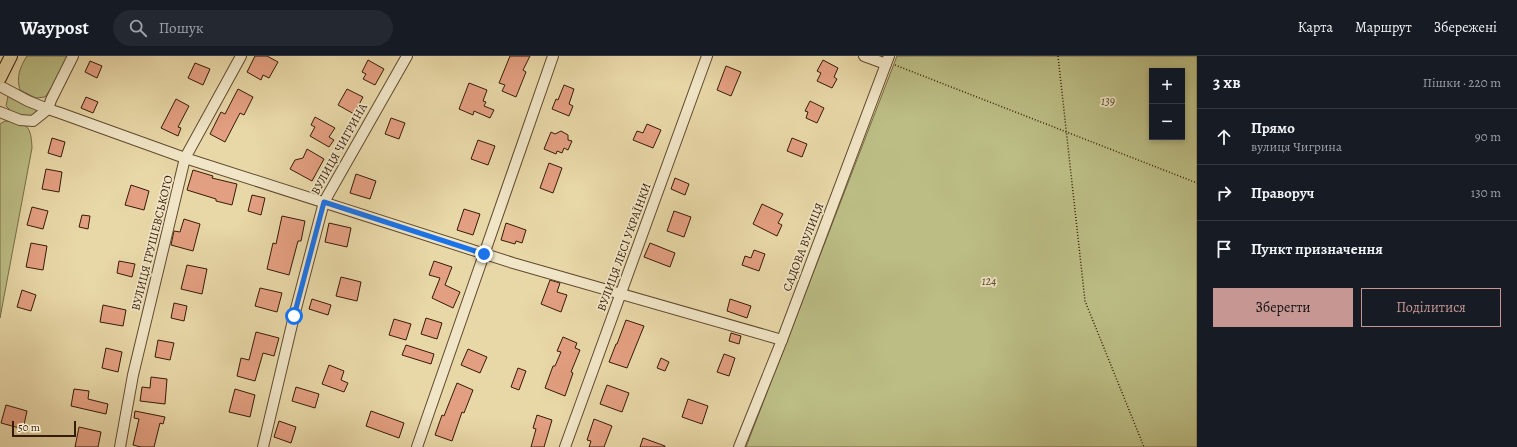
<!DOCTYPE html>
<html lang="uk">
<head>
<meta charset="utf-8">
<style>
  :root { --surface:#171b24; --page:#242831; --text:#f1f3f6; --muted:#9ea1a6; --line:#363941; --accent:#c59692 }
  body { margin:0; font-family:Alegreya,serif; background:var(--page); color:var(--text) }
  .controls { position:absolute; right:12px; top:12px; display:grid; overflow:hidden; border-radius:0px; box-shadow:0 2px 6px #0003 }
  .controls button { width:36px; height:36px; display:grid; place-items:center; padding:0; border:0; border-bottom:1px solid var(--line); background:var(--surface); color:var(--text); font:20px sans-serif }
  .scale { position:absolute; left:12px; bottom:10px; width:64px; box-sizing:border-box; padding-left:4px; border:2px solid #361b07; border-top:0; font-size:11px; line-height:14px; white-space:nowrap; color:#361b07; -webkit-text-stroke:3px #f0e5c6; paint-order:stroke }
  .stop { position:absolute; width:12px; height:12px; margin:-9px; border:3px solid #1a73e8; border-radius:50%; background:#fff }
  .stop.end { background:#1a73e8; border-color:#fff; box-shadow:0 1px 4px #0008 }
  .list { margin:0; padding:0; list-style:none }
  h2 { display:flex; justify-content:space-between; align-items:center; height:52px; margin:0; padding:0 16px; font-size:17px }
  h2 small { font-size:13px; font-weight:400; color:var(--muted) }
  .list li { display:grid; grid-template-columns:26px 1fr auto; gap:12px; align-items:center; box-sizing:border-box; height:56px; padding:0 16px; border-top:1px solid var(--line) }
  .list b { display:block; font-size:15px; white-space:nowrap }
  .list p { margin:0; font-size:13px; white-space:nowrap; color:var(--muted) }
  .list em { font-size:13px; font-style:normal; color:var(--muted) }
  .actions { display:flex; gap:8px; padding:12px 16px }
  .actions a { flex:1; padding:9px 0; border:1px solid var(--accent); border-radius:0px; text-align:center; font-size:14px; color:var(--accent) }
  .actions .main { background:var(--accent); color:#111 }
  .icon { flex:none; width:22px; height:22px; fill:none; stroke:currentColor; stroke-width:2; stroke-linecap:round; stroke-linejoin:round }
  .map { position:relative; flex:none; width:1197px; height:391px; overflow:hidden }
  header { display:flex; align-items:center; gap:24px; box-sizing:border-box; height:56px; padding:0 20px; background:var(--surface); border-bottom:1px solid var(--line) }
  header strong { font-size:19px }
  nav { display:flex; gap:22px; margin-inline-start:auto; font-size:14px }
  .search { width:280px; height:36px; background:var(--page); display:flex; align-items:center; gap:10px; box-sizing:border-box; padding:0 14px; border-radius:22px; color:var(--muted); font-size:15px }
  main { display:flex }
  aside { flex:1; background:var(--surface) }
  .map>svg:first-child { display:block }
</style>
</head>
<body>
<header>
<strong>Waypost</strong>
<div class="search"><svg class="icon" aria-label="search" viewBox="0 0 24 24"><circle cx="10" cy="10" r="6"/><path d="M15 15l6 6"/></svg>Пошук</div>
<nav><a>Карта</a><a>Маршрут</a><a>Збережені</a></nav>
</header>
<main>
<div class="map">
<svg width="1197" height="391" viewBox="0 0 1197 391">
  <rect width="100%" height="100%" fill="#e8d7a7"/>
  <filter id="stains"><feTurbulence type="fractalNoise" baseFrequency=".005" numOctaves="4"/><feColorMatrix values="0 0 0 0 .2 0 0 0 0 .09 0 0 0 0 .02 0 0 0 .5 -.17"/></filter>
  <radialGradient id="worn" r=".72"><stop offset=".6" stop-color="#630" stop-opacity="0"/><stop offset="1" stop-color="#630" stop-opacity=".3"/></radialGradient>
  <!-- green -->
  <g fill="#bbbd84" stroke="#786c46" fill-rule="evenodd">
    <path d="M 27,0 L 67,0 L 65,12 L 45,41 L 36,42 L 20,34 C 16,21 20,11 27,0 Z"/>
    <path d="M 897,0 L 1197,0 L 1197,391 L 746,391 ZM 1152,15 L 1182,15 L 1182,81 L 1152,81 Z"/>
    <polygon points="8,40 40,53 37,58 28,62 13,57 6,50"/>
    <path d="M 5,65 C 27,67 31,69 32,92 L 0,262 L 0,68 Z"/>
  </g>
  <!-- building -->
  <g fill="#e39f81" stroke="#361b07">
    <polygon points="255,0 267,0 278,6 269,22 263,19 261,24 247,16"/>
    <polygon points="510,0 530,0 523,14 526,16 516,41 502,35 505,29 499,27"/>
    <polygon points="368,4 384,13 375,29 363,23 366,18 362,16"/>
    <polygon points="823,4 838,12 834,21 837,23 832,32 817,25 821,17 817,15"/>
    <polygon points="90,5 102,10 97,22 85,16"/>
    <polygon points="195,7 210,13 203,29 188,22"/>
    <polygon points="726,10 741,16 731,40 717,34"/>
    <polygon points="469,27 487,34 483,45 486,46 484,50 494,54 490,62 474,55 473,59 459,53"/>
    <polygon points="564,29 574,33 569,48 573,50 569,60 552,53 556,43 558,44"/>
    <polygon points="238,33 253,41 244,59 240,57 225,86 210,78 221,56 225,58"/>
    <polygon points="347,33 363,41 354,58 338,49"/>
    <polygon points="86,41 98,46 93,57 81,52"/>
    <polygon points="176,43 189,50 178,71 181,72 178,80 161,72"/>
    <polygon points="810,45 824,52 817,67 806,62 808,56 805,55"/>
    <polygon points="315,61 335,72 329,81 334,84 329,91 310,80 315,71 311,69"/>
    <polygon points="391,62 405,67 399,83 385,78"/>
    <polygon points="647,68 661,74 653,92 633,84 637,75 643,77"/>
    <polygon points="561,75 568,79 568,84 572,85 568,94 564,92 562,97 557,95 556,98 544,93 551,76 555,78"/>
    <polygon points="52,82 65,86 61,101 48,97"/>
    <polygon points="792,82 807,88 802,101 787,95"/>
    <polygon points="478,84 495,90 488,109 471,103"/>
    <polygon points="307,93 324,103 312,125 290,113 295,104 303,102"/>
    <polygon points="549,107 562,112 553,137 540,132"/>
    <polygon points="46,113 62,116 59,136 42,133"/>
    <polygon points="193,114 213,120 212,122 237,128 232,149 216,145 216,143 187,134"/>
    <polygon points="356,118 376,125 370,143 350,137"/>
    <polygon points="675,122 689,128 685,139 671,133"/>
    <polygon points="131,129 149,135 144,154 125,149"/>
    <polygon points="252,139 265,142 261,159 248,155"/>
    <polygon points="762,148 783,158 778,167 782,169 777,180 753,168"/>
    <polygon points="32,151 48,155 43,173 27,169"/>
    <polygon points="464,153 480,158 473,179 457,174"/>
    <polygon points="674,155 691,161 684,181 667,175"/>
    <polygon points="82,159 90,160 88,173 79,171"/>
    <polygon points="282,160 305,165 301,185 298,185 289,219 267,213 273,187 276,188"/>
    <polygon points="184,163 200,168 193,195 171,189 174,175 180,176"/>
    <polygon points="329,167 351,172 347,191 325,186"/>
    <polygon points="506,167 526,174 522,187 516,185 515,188 501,184"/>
    <polygon points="31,187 47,190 43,214 26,211"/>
    <polygon points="650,187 675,197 670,211 644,201"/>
    <polygon points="754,194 765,198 759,215 742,209 745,200 751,202"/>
    <polygon points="119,205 135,208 132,221 117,217"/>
    <polygon points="434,205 452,211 445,229 460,236 453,252 432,242 440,222 429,219"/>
    <polygon points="187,209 207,213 202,238 181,233"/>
    <polygon points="341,221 361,226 357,245 336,240"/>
    <polygon points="550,224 560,227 557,236 567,239 561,256 541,248"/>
    <polygon points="260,232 282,237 277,256 255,250"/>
    <polygon points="22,234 36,239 31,255 17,251"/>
    <polygon points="312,243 331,249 328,259 309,253"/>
    <polygon points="730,243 751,250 747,262 727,255"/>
    <polygon points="174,247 187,250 184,265 171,262"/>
    <polygon points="103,249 126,254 123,270 100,266"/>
    <polygon points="426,262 442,267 437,283 421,278"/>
    <polygon points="394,263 411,268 406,284 389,279"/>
    <polygon points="626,264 644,270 627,312 609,306 616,288 617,288"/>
    <polygon points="256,276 279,282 274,300 263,297 255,325 237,320 241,302 249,304"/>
    <polygon points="731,277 741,280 739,288 729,285"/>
    <polygon points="563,281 577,287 575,292 580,294 571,316 573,317 565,340 545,332 553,310 555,310 561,296 557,295"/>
    <polygon points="158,284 174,287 170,304 155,301"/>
    <polygon points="406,289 434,298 431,308 402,299"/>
    <polygon points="106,292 122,296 118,316 102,312"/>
    <polygon points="468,293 487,301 480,317 461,309"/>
    <polygon points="724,298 735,302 729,320 717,316"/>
    <polygon points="661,302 669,306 665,315 657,312"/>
    <polygon points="329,309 344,315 341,324 348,327 344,336 322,328"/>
    <polygon points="518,312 526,315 519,334 511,331"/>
    <polygon points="151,321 167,323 165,348 140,345 142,331 150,332"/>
    <polygon points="457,327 473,334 464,357 462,356 452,385 435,379 442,359 444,360"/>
    <polygon points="607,329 629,337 622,356 600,348"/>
    <polygon points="296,331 319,338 315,352 292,345"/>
    <polygon points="74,333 89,335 88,343 108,348 106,358 71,350"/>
    <polygon points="235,333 255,339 250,361 229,356"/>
    <polygon points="688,343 708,350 702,368 682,361"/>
    <polygon points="6,349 27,355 23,373 1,367"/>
    <polygon points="135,355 165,361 163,368 160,367 154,391 141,391 133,389 139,363 134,362"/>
    <polygon points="371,355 404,367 399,382 366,370"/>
    <polygon points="537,359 552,364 544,391 531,391 536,373 533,372"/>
    <polygon points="594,363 612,370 604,391 589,391 591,385 587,384"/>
    <polygon points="279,365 296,371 291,387 274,381"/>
    <polygon points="79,371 101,376 98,391 75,391"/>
    <polygon points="643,382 665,390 665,391 640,391"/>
  </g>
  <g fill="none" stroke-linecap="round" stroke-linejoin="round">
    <!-- minor casing -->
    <g stroke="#624a2f" stroke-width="12">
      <g id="minor">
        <polyline points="864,0 886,8"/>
        <polyline points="0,30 28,45 48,53 51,44 73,0"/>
        <polyline points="0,56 20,64 33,65 48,53 60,57 185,102 513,207 782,284"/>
        <polyline points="120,391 133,319 185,102 241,0"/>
        <polyline points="263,391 294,260 324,146 407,0"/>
        <polyline points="417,391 553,0"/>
        <polyline points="565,391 707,0"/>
        <polyline points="739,391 782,284 889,0"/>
      </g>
    </g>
    <!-- major casing -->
    <g stroke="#361b07" stroke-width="14">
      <polyline id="major" points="0,22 11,0"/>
    </g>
    <!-- path -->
    <g stroke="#361b07" stroke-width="1.5" stroke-dasharray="1 2" stroke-linecap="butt">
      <polyline points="1058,0 1085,245 1144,391"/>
      <polyline points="895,9 1197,127"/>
    </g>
    <!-- minor -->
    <use href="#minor" stroke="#f0e5c6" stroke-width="10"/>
    <!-- major -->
    <use href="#major" stroke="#e8d7a7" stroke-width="12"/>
  </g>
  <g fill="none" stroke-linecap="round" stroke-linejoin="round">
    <!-- route -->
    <polyline stroke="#1a73e8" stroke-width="5" points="294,260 324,146 484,198"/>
  </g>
  <g text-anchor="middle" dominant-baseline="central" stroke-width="3.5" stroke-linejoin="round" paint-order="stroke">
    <!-- park labels -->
    <g font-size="12" font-style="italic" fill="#5e4c2c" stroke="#f0e5c6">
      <text x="1108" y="45">139</text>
      <text x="989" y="225">124</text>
    </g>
    <!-- street labels -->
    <g font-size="12" fill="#361b07" stroke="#f0e5c6">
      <text transform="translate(339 93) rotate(-61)">ВУЛИЦЯ ЧИГРИНА</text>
      <text transform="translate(152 187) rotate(-76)">ВУЛИЦЯ ГРУШЕВСЬКОГО</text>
      <text transform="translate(624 191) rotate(-70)">ВУЛИЦЯ ЛЕСІ УКРАЇНКИ</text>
      <text transform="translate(803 191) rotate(-69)">САДОВА ВУЛИЦЯ</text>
    </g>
  </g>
  <rect width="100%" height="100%" filter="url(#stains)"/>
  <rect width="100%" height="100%" fill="url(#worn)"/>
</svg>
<div class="controls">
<button>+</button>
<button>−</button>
</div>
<div class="scale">50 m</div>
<div class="stop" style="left:294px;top:260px"></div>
<div class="stop end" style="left:484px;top:198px"></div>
</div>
<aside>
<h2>3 хв<small>Пішки · 220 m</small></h2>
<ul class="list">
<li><svg class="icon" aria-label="ahead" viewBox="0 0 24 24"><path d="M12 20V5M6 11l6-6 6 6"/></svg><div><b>Прямо</b><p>вулиця Чигрина</p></div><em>90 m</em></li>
<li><svg class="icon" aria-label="right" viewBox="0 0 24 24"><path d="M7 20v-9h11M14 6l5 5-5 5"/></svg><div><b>Праворуч</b></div><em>130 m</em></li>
<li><svg class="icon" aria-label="arrive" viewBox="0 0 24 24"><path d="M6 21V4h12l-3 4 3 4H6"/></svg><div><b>Пункт призначення</b></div></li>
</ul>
<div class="actions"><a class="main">Зберегти</a><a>Поділитися</a></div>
</aside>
</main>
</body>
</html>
